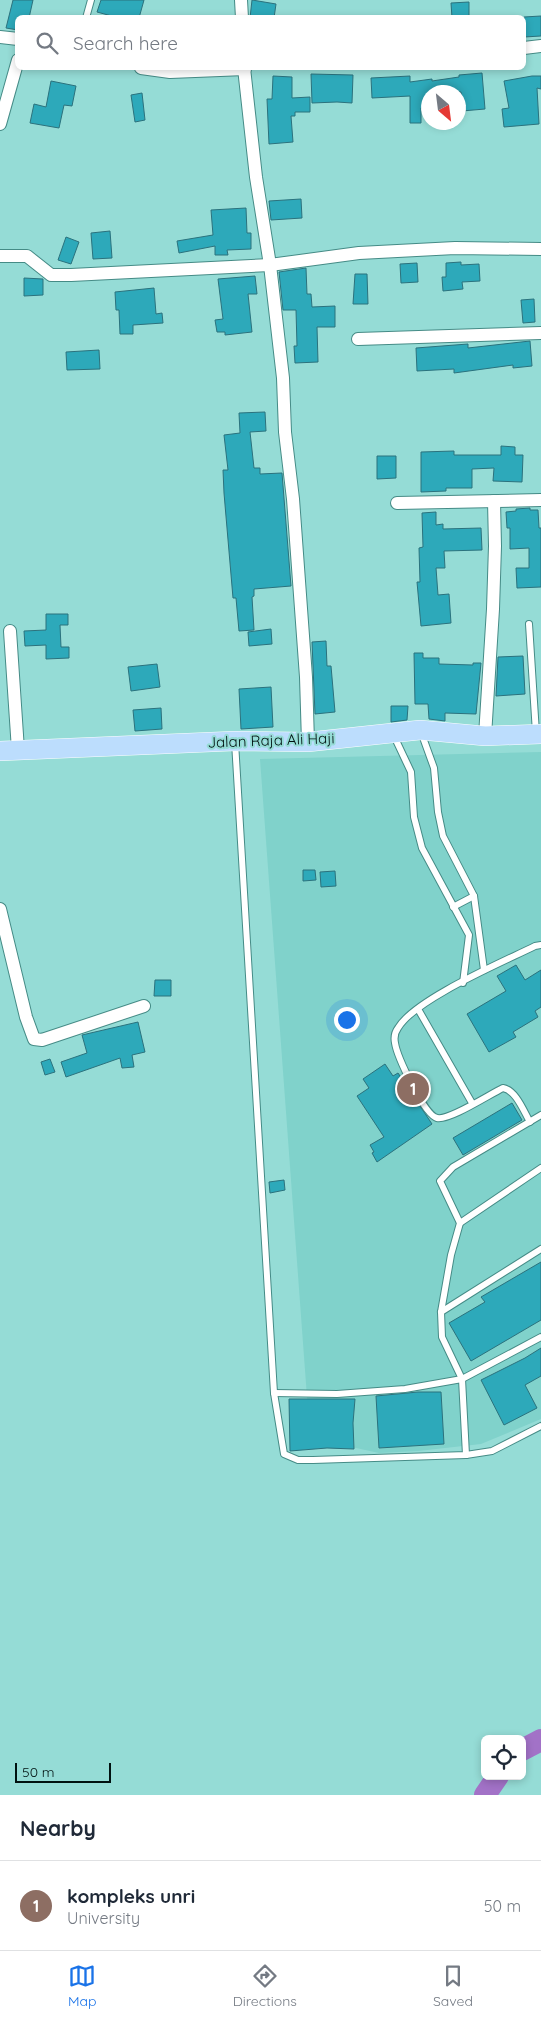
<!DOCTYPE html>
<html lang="en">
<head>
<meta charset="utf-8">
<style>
  :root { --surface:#fff; --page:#f6f6f7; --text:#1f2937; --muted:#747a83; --line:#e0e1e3; --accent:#1a73e8 }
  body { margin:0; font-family:Quicksand,sans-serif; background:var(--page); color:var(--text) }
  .controls { position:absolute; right:15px; bottom:15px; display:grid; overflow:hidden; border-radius:8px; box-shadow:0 2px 8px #0003 }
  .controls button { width:45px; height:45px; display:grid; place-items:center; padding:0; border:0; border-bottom:1px solid var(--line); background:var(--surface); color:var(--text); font:25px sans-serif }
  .compass { position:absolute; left:421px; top:85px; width:45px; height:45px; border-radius:50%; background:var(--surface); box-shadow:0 2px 8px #0003; rotate:152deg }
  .scale { position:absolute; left:15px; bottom:12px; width:96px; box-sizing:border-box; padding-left:5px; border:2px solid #001211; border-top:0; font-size:14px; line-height:18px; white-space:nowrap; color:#001211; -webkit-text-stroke:4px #95dcd6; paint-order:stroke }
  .you { position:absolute; left:346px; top:1019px; width:18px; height:18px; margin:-12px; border:4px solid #fff; border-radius:50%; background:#1a73e8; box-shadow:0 0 0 8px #1a73e833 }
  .badge { display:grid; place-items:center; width:32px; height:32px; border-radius:50%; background:var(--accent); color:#fff; font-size:16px; font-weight:700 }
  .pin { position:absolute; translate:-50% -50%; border:2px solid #fff; box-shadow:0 1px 5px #0006 }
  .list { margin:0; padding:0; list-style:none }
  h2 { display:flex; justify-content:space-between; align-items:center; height:65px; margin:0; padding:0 20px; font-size:21px }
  h2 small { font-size:16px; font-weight:400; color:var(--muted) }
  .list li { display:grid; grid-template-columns:32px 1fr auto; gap:15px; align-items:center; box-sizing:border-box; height:90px; padding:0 20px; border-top:1px solid var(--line) }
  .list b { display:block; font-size:19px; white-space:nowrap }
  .list p { margin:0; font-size:16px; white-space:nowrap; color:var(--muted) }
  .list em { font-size:16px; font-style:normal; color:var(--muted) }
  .icon { flex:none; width:28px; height:28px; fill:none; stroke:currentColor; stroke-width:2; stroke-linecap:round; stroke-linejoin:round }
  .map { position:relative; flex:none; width:541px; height:1795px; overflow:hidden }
  .search { position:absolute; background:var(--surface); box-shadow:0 2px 8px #0003; left:15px; right:15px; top:15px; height:55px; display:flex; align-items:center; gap:12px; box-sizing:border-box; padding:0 18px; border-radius:8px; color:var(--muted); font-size:19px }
  .sheet { height:155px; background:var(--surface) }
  nav { display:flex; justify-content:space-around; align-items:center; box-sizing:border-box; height:70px; border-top:1px solid var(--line); background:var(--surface); font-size:14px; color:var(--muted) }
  nav a { display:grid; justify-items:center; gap:2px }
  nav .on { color:var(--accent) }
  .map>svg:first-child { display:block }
</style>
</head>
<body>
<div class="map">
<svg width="541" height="1795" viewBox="0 0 541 1795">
  <rect width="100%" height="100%" fill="#95dcd6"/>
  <!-- built -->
  <polygon fill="#80d2cb" points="541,752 541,1419 481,1444 418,1451 379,1453 310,1438 260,759"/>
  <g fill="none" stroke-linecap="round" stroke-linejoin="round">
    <!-- river -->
    <g stroke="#a272c7" stroke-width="22">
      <polyline points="522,1750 541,1740"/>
      <polyline points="485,1795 498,1776"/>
    </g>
  </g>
  <!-- building -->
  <g fill="#2da9ba" stroke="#2b727d">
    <polygon points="13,0 33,0 29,18 18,18 18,30 6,28"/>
    <polygon points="101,0 144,0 139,18 119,18 97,12"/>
    <polygon points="252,0 276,4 274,18 250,18"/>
    <polygon points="469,2 469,18 452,18 451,3"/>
    <polygon points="541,16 541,36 524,37 524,17"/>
    <polygon points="482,73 485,109 462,111 461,92 428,92 428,107 421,108 421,123 410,123 410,96 372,98 371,78 410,76 410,82 432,79 432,81 459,77 459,75"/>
    <polygon points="311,74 353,75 352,103 337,102 312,103"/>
    <polygon points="273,76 292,77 292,98 310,97 310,112 295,112 295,116 291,116 293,142 269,144 267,99 272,99"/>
    <polygon points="532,76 541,76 541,89 537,88 539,124 504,127 502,109 509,108 504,81"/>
    <polygon points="51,81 76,86 72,106 64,105 59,128 30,123 34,104 46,107"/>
    <polygon points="142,93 145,120 135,122 131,95"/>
    <polygon points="301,199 302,218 271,220 269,201"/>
    <polygon points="246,208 247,233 251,233 251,249 227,250 228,255 215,255 215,246 179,253 177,241 213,235 211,210"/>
    <polygon points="110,231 112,258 93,259 91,233"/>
    <polygon points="66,237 79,242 71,264 58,260"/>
    <polygon points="461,262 461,265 479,264 480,281 462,282 463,289 443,291 442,277 446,277 446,263"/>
    <polygon points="417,263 418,282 401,283 400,264"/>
    <polygon points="306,268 307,294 311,294 312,307 335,306 335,327 317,327 318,362 295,363 294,346 297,346 296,310 283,310 279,272"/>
    <polygon points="355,274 367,274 368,304 353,304"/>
    <polygon points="255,276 257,294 248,294 252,332 225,335 225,332 217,332 215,320 223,319 218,279"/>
    <polygon points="24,278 43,279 43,295 24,296"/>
    <polygon points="154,288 156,314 162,313 163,323 133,325 133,334 120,334 119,310 116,310 115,292"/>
    <polygon points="534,299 535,322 523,323 521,300"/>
    <polygon points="530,341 532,366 513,368 513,365 454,373 454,369 417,371 416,348 468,344 468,348"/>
    <polygon points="99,350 100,369 67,370 66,352"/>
    <polygon points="265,412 266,431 250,432 254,468 260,468 260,474 282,473 291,586 254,589 254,596 252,597 254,630 239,631 236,598 233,598 224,493 223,470 228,470 224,435 240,433 239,413"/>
    <polygon points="501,446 515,447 515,455 523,455 522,482 493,481 494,468 472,469 472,488 446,488 446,491 421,492 421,452 454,451 454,455 501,455"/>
    <polygon points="377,456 396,456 396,478 377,479"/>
    <polygon points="530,508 530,510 538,510 539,528 541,528 541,587 517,588 516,568 529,568 529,548 510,549 510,528 507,528 506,512 516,511 516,509"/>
    <polygon points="436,512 436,525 443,524 443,529 481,528 482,550 444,551 445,568 436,568 438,595 449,594 451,623 421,626 417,582 420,582 419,548 423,547 422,513"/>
    <polygon points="46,614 68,614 68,625 60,625 61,647 69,647 69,658 46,659 46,645 25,646 24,631 46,630"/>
    <polygon points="271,629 272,644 249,646 248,632"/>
    <polygon points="326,641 327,666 331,666 335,712 315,714 312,642"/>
    <polygon points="414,653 423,653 423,658 439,658 439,664 473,665 473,663 481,663 476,714 445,713 445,721 429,719 428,704 415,704"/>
    <polygon points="523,656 525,694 496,696 498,657"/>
    <polygon points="157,664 160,687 131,691 128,667"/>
    <polygon points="271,687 273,727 241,729 239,689"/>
    <polygon points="391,706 408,706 407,720 391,722"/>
    <polygon points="161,708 162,729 135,731 133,710"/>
    <polygon points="303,870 315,870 316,880 303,881"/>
    <polygon points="335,871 336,886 321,887 320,872"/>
    <polygon points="516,965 525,980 541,970 541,1007 535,1011 538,1017 513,1032 516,1037 489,1052 467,1014 506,991 497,976"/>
    <polygon points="155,980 171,980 171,996 154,996"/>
    <polygon points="138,1022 145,1052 132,1055 134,1067 122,1068 120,1058 66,1077 61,1062 87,1053 82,1035"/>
    <polygon points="50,1059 55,1072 45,1075 41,1062"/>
    <polygon points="385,1064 393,1076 398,1073 432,1124 377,1162 372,1153 374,1152 370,1145 384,1137 357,1096 369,1088 363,1079"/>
    <polygon points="512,1103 522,1120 463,1155 453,1138"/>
    <polygon points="284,1180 285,1190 270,1193 269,1182"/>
    <polygon points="541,1262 541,1320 471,1361 449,1323 485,1302 481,1297"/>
    <polygon points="541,1348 541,1376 525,1385 537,1408 504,1425 481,1380 525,1358"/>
    <polygon points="418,1392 441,1392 444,1444 379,1448 376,1396"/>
    <polygon points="289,1399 355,1399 353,1423 354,1449 327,1448 290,1451"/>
  </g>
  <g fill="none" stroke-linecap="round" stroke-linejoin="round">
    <!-- lane casing -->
    <g stroke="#458b86" stroke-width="8">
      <g id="lane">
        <polyline points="86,18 91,0"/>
        <polyline points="529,624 536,733"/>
        <polyline points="421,732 434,768 438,812 443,836 474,896 484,970"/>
        <polyline points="394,736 411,772 414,817 422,848 469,935 463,983"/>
        <polyline points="235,742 274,1393 284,1454 298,1460 313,1460 466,1455 492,1451 541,1426"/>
        <polyline points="453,907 474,896"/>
        <polyline points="418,1009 472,1103"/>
        <path d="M 530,1122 C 524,1112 516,1090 503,1088 C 490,1094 449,1121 437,1118 C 424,1115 397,1056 395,1043 C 394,1038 395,1032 398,1028 C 415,999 503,962 535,946 L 541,945"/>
        <polyline points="460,1223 541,1168"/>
        <polyline points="441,1312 541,1249"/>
        <polyline points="274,1393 337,1394 405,1389 462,1379 541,1337"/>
        <polyline points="466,1455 462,1379 442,1337 441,1312 451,1255 460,1223 440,1181 453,1167 541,1115"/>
      </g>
    </g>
    <!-- street casing -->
    <g stroke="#458b86" stroke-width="14">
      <g id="street">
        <polyline points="241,0 242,18"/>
        <polyline points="0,37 18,39"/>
        <polyline points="524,48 541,46"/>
        <polyline points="141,68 170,72 245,69"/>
        <polyline points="244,68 256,177 270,265 283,378 285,432 293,499 306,677 308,742"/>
        <polyline points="0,124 18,60"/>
        <polyline points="0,256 27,256 51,275 71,275 270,265 359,253 455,248 541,249"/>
        <polyline points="358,339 541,333"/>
        <polyline points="397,503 541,500"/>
        <polyline points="10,631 18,750"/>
        <polyline points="485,736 493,609 495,546 494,501"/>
        <polyline points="0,909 26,1017 34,1039 42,1040 144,1006"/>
      </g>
    </g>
    <!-- primary casing -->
    <g stroke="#fff" stroke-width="20">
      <polyline id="primary" points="0,751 235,741 308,742 420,730 485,736 541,734"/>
    </g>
    <!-- lane -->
    <use href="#lane" stroke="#fff" stroke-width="6"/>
    <!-- street -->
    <use href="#street" stroke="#fff" stroke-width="12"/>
    <!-- primary -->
    <use href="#primary" stroke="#bcddfd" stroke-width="19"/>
  </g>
  <g text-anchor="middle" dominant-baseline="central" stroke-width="4" stroke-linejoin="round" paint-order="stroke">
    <!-- street labels -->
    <g font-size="15" fill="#001211" stroke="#95dcd6">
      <text transform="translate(271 740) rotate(-2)">Jalan Raja Ali Haji</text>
    </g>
  </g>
</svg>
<div class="controls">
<button><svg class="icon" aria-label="locate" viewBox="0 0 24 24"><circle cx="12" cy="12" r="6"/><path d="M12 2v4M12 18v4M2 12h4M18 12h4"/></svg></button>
</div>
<svg class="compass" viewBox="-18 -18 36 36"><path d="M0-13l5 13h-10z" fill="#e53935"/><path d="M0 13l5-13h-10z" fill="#747a83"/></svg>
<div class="scale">50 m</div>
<div class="you"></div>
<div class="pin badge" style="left:413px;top:1089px;background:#8d6e63">1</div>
<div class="search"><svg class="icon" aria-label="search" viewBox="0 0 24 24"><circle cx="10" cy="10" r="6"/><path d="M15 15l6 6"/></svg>Search here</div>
</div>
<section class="sheet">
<h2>Nearby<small></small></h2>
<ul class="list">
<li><span class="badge" style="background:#8d6e63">1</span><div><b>kompleks unri</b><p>University</p></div><em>50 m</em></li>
</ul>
</section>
<nav>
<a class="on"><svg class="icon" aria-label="map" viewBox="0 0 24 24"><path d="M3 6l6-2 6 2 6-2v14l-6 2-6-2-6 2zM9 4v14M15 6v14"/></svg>Map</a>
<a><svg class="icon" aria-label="directions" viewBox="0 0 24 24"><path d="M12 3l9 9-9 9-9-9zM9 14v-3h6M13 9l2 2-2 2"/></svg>Directions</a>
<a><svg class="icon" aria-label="saved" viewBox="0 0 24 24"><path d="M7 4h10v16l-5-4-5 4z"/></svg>Saved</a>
</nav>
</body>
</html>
